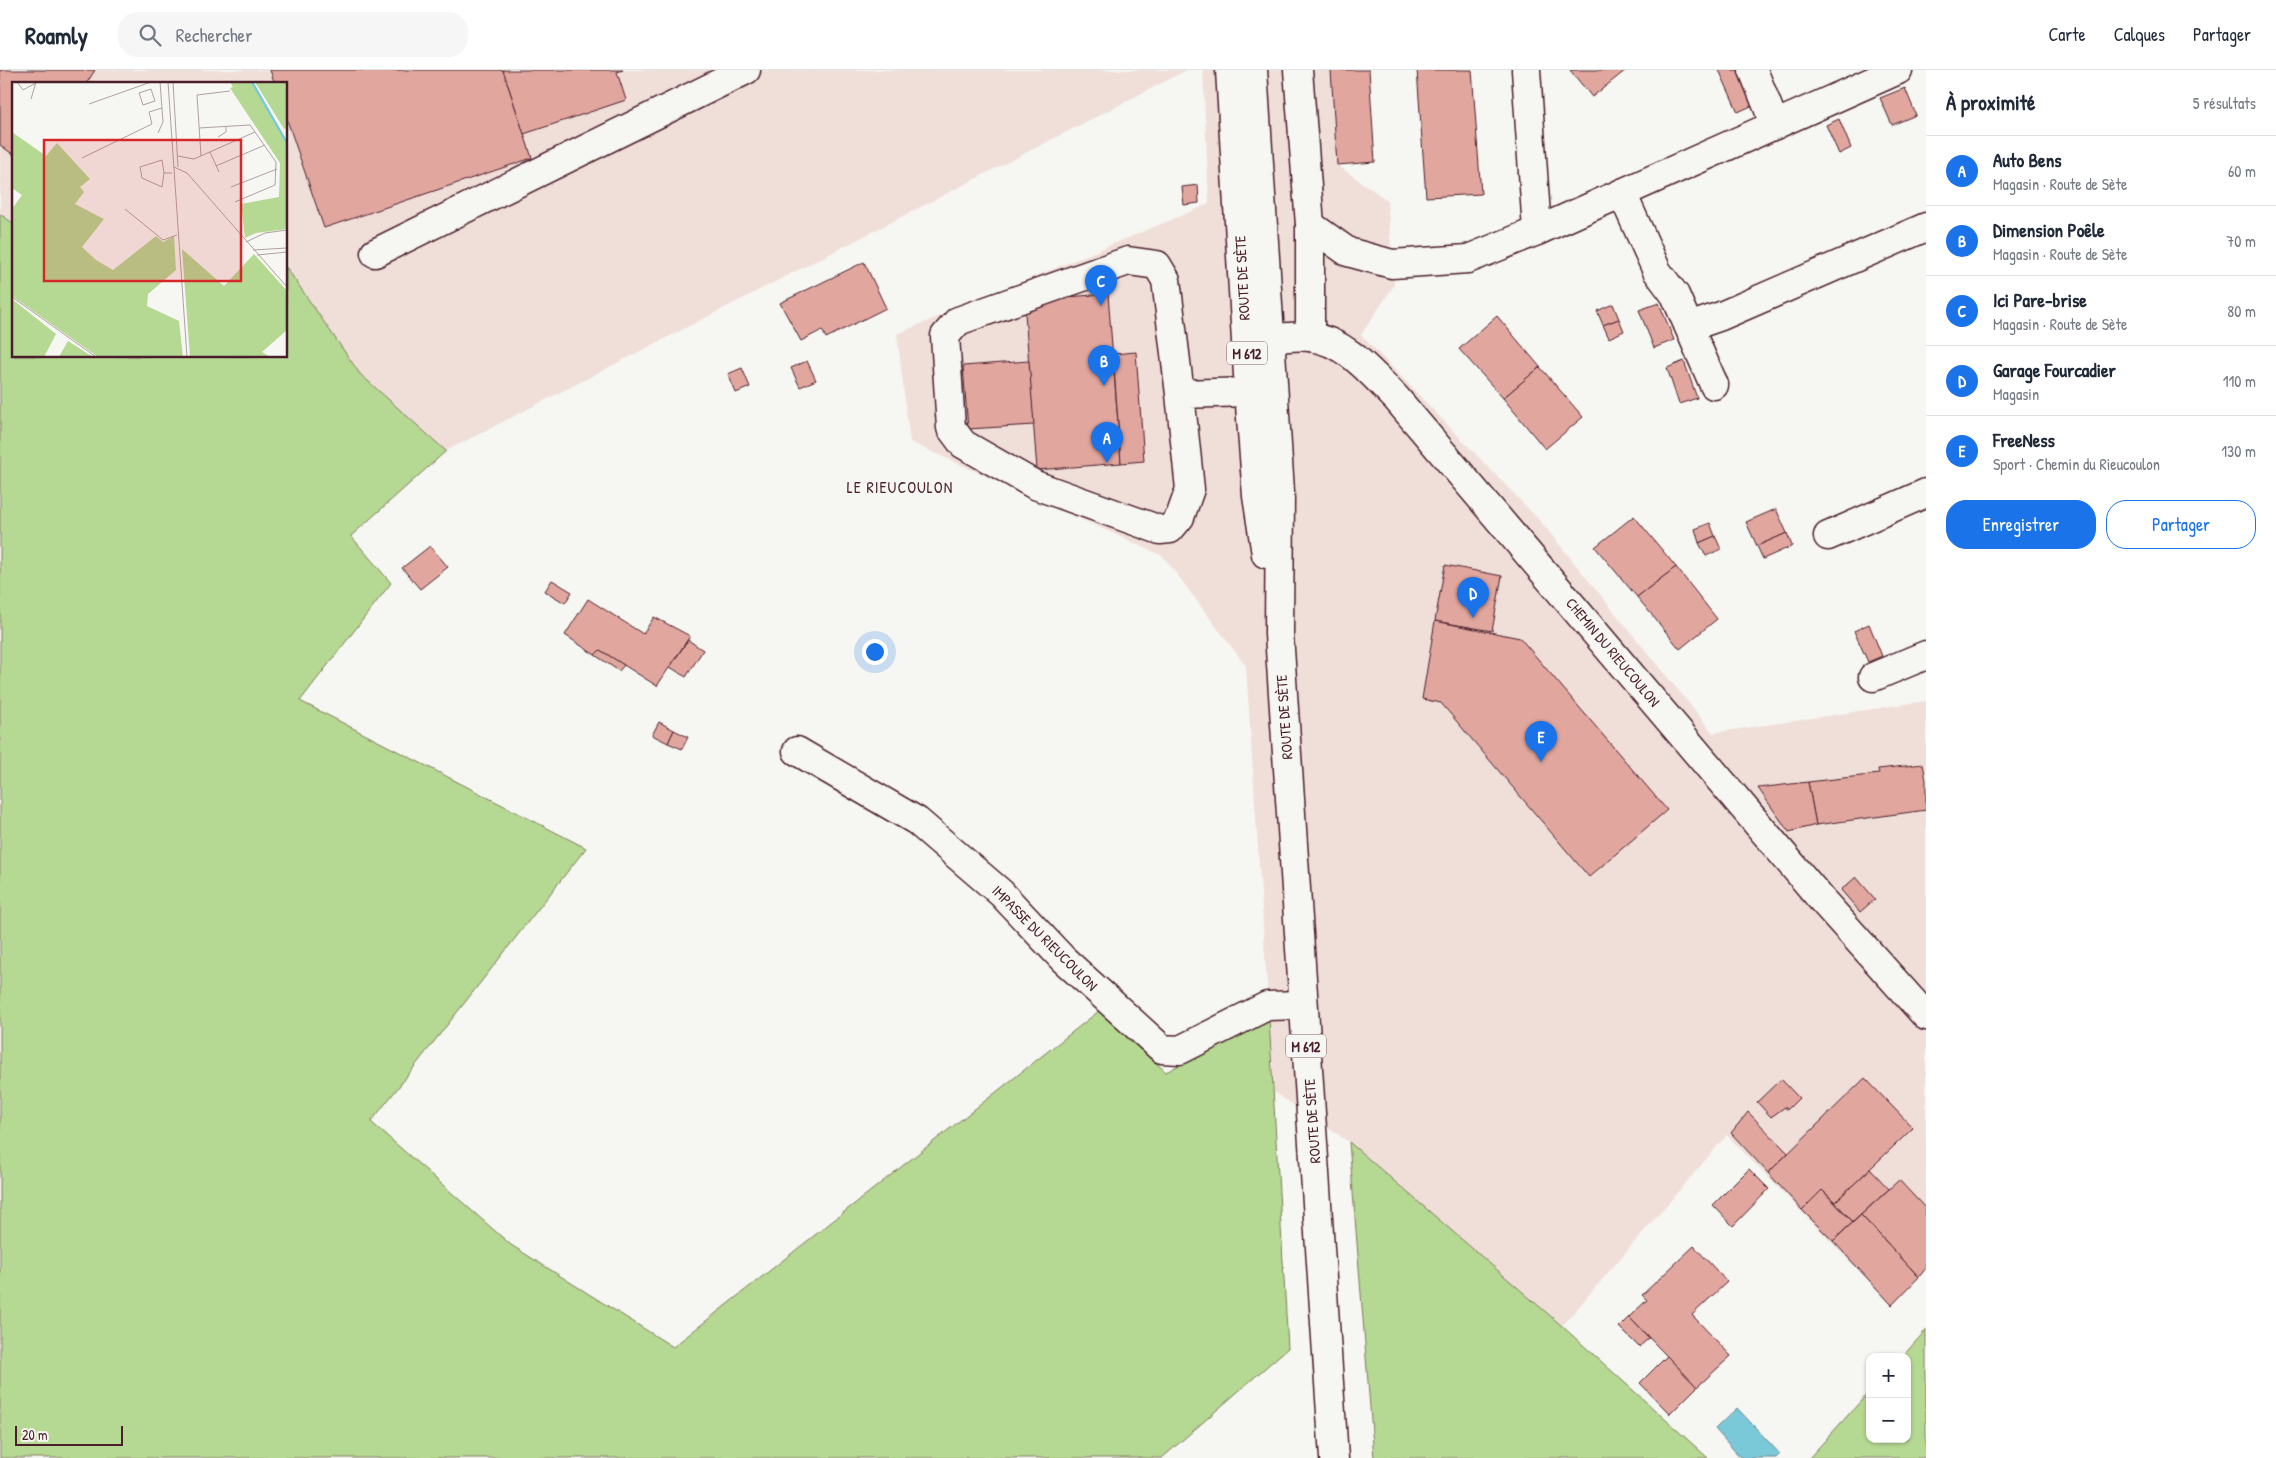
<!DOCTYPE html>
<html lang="fr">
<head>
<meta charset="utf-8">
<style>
  :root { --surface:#fff; --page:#f6f6f7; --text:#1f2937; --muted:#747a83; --line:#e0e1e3; --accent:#1a73e8 }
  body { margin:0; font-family:"Patrick Hand",sans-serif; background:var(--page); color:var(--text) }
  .controls { position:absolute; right:15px; bottom:15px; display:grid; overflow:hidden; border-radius:10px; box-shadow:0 1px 4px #0004 }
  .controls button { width:45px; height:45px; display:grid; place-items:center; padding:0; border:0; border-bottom:1px solid var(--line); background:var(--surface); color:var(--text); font:25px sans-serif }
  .scale { position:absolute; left:15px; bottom:12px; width:108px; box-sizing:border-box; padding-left:5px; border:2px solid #4a1f2b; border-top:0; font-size:14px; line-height:18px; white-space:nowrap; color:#4a1f2b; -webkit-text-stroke:4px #f6f6f2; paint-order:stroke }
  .you { position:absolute; left:874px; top:581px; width:18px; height:18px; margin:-12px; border:4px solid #fff; border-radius:50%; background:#1a73e8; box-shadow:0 0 0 8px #1a73e833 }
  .badge { display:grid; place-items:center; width:32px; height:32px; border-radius:50%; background:var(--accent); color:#fff; font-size:16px; font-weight:700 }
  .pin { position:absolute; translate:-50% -41px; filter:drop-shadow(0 1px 2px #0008) }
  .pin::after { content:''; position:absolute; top:26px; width:18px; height:15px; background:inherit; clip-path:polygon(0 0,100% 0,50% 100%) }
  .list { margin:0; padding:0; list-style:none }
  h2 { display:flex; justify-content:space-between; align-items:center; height:65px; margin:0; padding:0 20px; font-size:21px }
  h2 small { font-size:16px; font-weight:400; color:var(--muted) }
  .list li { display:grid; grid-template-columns:32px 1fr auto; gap:15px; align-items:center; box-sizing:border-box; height:70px; padding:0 20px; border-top:1px solid var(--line) }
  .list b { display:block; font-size:19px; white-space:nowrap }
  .list p { margin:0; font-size:16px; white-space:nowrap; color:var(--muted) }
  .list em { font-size:16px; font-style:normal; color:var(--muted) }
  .actions { display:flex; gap:10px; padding:15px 20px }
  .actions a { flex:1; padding:11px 0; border:1px solid var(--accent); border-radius:20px; text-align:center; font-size:18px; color:var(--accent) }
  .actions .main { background:var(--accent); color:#fff }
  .icon { flex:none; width:28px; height:28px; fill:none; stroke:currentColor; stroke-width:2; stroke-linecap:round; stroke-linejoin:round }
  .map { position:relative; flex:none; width:1926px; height:1388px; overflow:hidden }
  header { display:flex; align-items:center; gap:30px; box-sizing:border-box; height:70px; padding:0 25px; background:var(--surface); border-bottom:1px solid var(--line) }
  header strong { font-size:24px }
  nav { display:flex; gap:28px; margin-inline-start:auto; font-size:18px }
  .search { width:350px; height:45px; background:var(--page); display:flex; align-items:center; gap:12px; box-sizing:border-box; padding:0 18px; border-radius:20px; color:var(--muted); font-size:19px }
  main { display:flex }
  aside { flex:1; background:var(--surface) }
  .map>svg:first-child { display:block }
</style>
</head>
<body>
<header>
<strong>Roamly</strong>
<div class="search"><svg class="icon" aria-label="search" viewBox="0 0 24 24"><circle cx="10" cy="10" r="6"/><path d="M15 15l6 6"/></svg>Rechercher</div>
<nav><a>Carte</a><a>Calques</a><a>Partager</a></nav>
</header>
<main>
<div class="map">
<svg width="1926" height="1388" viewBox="0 0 1926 1388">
  <rect width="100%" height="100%" fill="#f6f6f2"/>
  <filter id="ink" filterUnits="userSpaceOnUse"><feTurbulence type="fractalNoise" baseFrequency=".02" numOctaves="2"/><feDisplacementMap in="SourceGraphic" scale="10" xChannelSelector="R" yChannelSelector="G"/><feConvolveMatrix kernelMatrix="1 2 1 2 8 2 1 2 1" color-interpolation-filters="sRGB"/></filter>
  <g filter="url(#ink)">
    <!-- built -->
    <g fill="#f0ded9">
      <polygon points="0,0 1187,0 446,381 360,304 286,197 286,14 14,14 14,154 0,144"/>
      <polygon points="1203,0 1331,0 1337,95 1387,130 1394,215 1361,265 1540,451 1713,663 1926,631 1926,1198 1892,1235 1727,1065 1562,1256 1349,1072 1274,1022 1246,596 1163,486 910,372 897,264 1209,134"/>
    </g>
    <!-- green -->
    <g fill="#b5d892" stroke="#807c5e">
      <polygon points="0,144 14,154 14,286 286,286 286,197 360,304 446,381 351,466 391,513 300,631 586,778 371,1052 511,1175 673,1277 1099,941 1166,1002 1269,948 1288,1278 1162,1388 0,1388"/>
      <polygon points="1349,1072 1562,1256 1708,1388 1374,1388"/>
      <polygon points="1926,1260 1926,1388 1809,1388 1870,1321 1870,1369 1907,1369 1907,1287 1902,1287"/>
    </g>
    <!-- water -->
    <polygon fill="#7ac9d8" stroke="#678593" points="1737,1338 1780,1384 1776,1388 1741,1388 1715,1359"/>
    <!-- building -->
    <g fill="#e1a79f" stroke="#4a1f2b">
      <polygon points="0,0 95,0 86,14 14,14 14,85 0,75"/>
      <polygon points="270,0 503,0 532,88 324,158 286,47 286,14 275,14"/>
      <polygon points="503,0 623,0 617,2 626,30 524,64"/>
      <polygon points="1331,0 1369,0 1375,92 1337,95"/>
      <polygon points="1417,0 1472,0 1481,124 1426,127"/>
      <polygon points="1570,0 1626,0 1592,27"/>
      <polygon points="1719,0 1743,0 1758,33 1738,42"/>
      <polygon points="1905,18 1916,45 1892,55 1880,28"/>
      <polygon points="1839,49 1851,78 1839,84 1826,55"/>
      <polygon points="1198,115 1199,133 1184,135 1182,117"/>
      <polygon points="864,192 886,238 826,268 822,260 801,271 780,233"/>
      <polygon points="1108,224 1121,393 1037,400 1024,230"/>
      <polygon points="1659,233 1674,270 1654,278 1639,240"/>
      <polygon points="1613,234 1619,249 1603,255 1597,241"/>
      <polygon points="1497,246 1540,297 1503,328 1459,279"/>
      <polygon points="1619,249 1624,261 1609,268 1603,255"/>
      <polygon points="1136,282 1144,391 1121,393 1113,284"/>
      <polygon points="807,291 816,310 800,317 791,298"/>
      <polygon points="1029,291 1034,355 968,359 963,296"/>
      <polygon points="1684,291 1697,328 1679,334 1667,298"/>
      <polygon points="1540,297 1583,347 1545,379 1503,328"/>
      <polygon points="742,298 750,317 736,323 728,304"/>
      <polygon points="1776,439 1787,463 1757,476 1746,452"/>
      <polygon points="1634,446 1676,497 1637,527 1595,477"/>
      <polygon points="1710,453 1715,466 1699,473 1695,459"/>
      <polygon points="1787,463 1792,476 1763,489 1757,476"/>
      <polygon points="1715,466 1721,479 1706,486 1699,473"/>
      <polygon points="430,476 448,497 420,519 402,498"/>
      <polygon points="1445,495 1502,506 1492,561 1435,551"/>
      <polygon points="1676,497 1717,549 1680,579 1637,527"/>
      <polygon points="552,510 572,522 565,533 545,521"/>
      <polygon points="588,529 643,564 654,547 690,566 657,616 600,580 595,585 565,565"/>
      <polygon points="1435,551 1520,568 1667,740 1589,807 1441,633 1422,629"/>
      <polygon points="1869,554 1882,586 1868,592 1854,561"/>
      <polygon points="688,570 703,580 686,607 670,597"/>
      <polygon points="600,580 624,595 619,601 595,585"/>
      <polygon points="659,652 674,660 668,673 652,665"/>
      <polygon points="674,660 688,667 682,679 668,673"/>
      <polygon points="1923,694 1926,710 1926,740 1816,755 1808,712 1879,704 1878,699"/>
      <polygon points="1808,712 1816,755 1789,762 1758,718"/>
      <polygon points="1856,807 1875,829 1860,842 1841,820"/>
      <polygon points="1865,1008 1913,1058 1835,1132 1822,1120 1802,1140 1768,1103"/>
      <polygon points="1781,1009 1799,1028 1787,1040 1785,1037 1771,1047 1757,1032"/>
      <polygon points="1748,1042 1788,1083 1768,1103 1731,1063"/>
      <polygon points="1749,1099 1769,1119 1733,1156 1713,1135"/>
      <polygon points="1870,1099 1889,1119 1853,1152 1835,1132"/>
      <polygon points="1899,1110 1926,1139 1926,1198 1919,1207 1861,1145"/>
      <polygon points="1822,1120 1853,1152 1833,1171 1802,1140"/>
      <polygon points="1861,1145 1919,1207 1892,1235 1833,1171"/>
      <polygon points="1694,1176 1727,1212 1692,1245 1731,1286 1697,1317 1629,1247 1647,1230 1642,1225"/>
      <polygon points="1629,1247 1649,1268 1639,1277 1619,1257"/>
      <polygon points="1667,1286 1697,1317 1670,1344 1640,1313"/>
    </g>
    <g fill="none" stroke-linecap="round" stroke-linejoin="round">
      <!-- minor casing -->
      <g stroke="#4a1f2b" stroke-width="31">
        <g id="minor">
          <polyline points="1298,0 1310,155 1310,267"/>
          <polyline points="1526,0 1537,161"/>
          <polyline points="1753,0 1775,55"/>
          <polyline points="1622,123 1657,201 1675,225 1714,315"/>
          <polyline points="1310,155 1348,182 1392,194 1468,189 1537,161 1898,0"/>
          <polyline points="375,183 746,0"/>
          <polyline points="1689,257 1721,246 1926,157"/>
          <path d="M 1271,268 C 1283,268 1297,265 1310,267 C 1346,271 1372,304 1396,328 L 1822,830 L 1926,946"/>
          <polyline points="1180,324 1190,419 1180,447 1170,459 1160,460 1035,415 963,374 951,358 945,266 958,251 1128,191 1157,195 1166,210 1180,324 1249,322"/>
          <polyline points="1828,466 1926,423"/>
          <polyline points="1873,607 1926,585"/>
          <polyline points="797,681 917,751 1001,823 1063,889 1162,979 1180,980 1267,936 1303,935"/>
        </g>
      </g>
      <!-- major casing -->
      <g stroke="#4a1f2b" stroke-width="31">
        <g id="major">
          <polyline points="1230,0 1249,322 1257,426 1266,484"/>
          <polyline points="1253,0 1280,422 1279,564 1334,1388"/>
        </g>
      </g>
      <!-- minor -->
      <use href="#minor" stroke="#f6f6f2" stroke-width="28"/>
      <!-- major -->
      <use href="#major" stroke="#f6f6f2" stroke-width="28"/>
    </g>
  </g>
  <g text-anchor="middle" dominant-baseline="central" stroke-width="4.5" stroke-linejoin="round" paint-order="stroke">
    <!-- shield labels -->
    <g fill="#f6f6f2" stroke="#7e6067" stroke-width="1">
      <rect x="1227" y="271.5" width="40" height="23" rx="4"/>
      <rect x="1286" y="964.5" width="40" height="23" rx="4"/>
    </g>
    <g font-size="14" font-weight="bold" fill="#4a1f2b">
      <text x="1247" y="283">M 612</text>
      <text x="1306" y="976">M 612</text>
    </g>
    <!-- street labels -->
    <g font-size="15" fill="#4a1f2b" stroke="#f6f6f2">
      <text transform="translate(1242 208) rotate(-93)">ROUTE DE SÈTE</text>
      <text transform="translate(1613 582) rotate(50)">CHEMIN DU RIEUCOULON</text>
      <text transform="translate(1284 647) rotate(-94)">ROUTE DE SÈTE</text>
      <text transform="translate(1045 868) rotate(45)">IMPASSE DU RIEUCOULON</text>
      <text transform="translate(1312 1051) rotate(-94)">ROUTE DE SÈTE</text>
    </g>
    <!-- neighbourhood labels -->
    <g font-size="16" letter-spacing="1" fill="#4a1f2b" stroke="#f6f6f2">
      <text x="900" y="417">LE RIEUCOULON</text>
    </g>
  </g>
  <!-- overview -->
  <g transform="translate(12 12)">
    <rect width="275" height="275" fill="#f6f6f2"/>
    <path d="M 218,0 L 240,0 L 275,61 L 275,147 L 244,151 L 233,156 L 229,122 L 267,115 L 268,81 L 218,6 L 221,5 ZM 243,0 L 275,0 L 275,46 L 272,47 ZM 0,50 L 34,74 L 45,61 L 78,97 L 68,105 L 72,110 L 63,122 L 92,137 L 70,165 L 84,178 L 101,188 L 144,154 L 151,160 L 162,154 L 164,188 L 136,212 L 135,224 L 167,239 L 171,275 L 86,275 L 0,214 L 0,127 L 10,113 L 0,106 ZM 170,167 L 212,204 L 242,172 L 275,209 L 275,248 L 250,270 L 258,275 L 178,275 ZM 0,217 L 44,252 L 32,275 L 0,275 ZM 56,259 L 81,275 L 47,275 Z" fill="#b5d892"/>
    <path fill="none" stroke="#7ac9d8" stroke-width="2.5" d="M 240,0 L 275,61"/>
    <path fill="none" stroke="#b1a0a2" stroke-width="1" d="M 5,0 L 11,8 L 24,1M 156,0 L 175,275M 161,0 L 166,85M 139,7 L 143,19 L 131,23 L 127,11 ZM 19,17 L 24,0M 77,22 L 139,0M 187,46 L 238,43 L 264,80 L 263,103 L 223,120M 146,51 L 151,40 L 148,0M 206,55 L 214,50 L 214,44M 198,70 L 207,90M 166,74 L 182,77 L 243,50M 189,74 L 185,13 L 218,9M 70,76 L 140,42 L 137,30 L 150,26M 204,84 L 253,63M 162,85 L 175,91 L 275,205M 152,91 L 150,105 L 130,96 L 128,85 L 150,78 L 152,91 L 160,91M 219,105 L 265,87M 113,127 L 151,158 L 165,153M 234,160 L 253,151 L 275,148M 241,168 L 275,166M 245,173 L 275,170M 0,215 L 84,275"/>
    <path fill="#d62828" fill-opacity="0.15" stroke="#d62828" stroke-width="2.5" d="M 32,58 L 229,58 L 229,199 L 32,199 Z"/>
    <rect width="275" height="275" fill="none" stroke="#4a1f2b" stroke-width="2.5"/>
  </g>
</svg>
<div class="controls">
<button>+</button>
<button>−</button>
</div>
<div class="scale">20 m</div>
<div class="you"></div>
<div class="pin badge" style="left:1107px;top:393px">A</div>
<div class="pin badge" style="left:1104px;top:316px">B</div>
<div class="pin badge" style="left:1101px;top:236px">C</div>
<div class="pin badge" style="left:1473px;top:548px">D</div>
<div class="pin badge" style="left:1541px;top:692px">E</div>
</div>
<aside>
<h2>À proximité<small>5 résultats</small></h2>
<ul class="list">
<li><span class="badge">A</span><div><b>Auto Bens</b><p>Magasin · Route de Sète</p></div><em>60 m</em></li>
<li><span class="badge">B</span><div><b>Dimension Poêle</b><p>Magasin · Route de Sète</p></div><em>70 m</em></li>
<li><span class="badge">C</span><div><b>Ici Pare-brise</b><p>Magasin · Route de Sète</p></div><em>80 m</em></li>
<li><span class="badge">D</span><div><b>Garage Fourcadier</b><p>Magasin</p></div><em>110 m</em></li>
<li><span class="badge">E</span><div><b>FreeNess</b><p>Sport · Chemin du Rieucoulon</p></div><em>130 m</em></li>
</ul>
<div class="actions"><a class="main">Enregistrer</a><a>Partager</a></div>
</aside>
</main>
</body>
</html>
